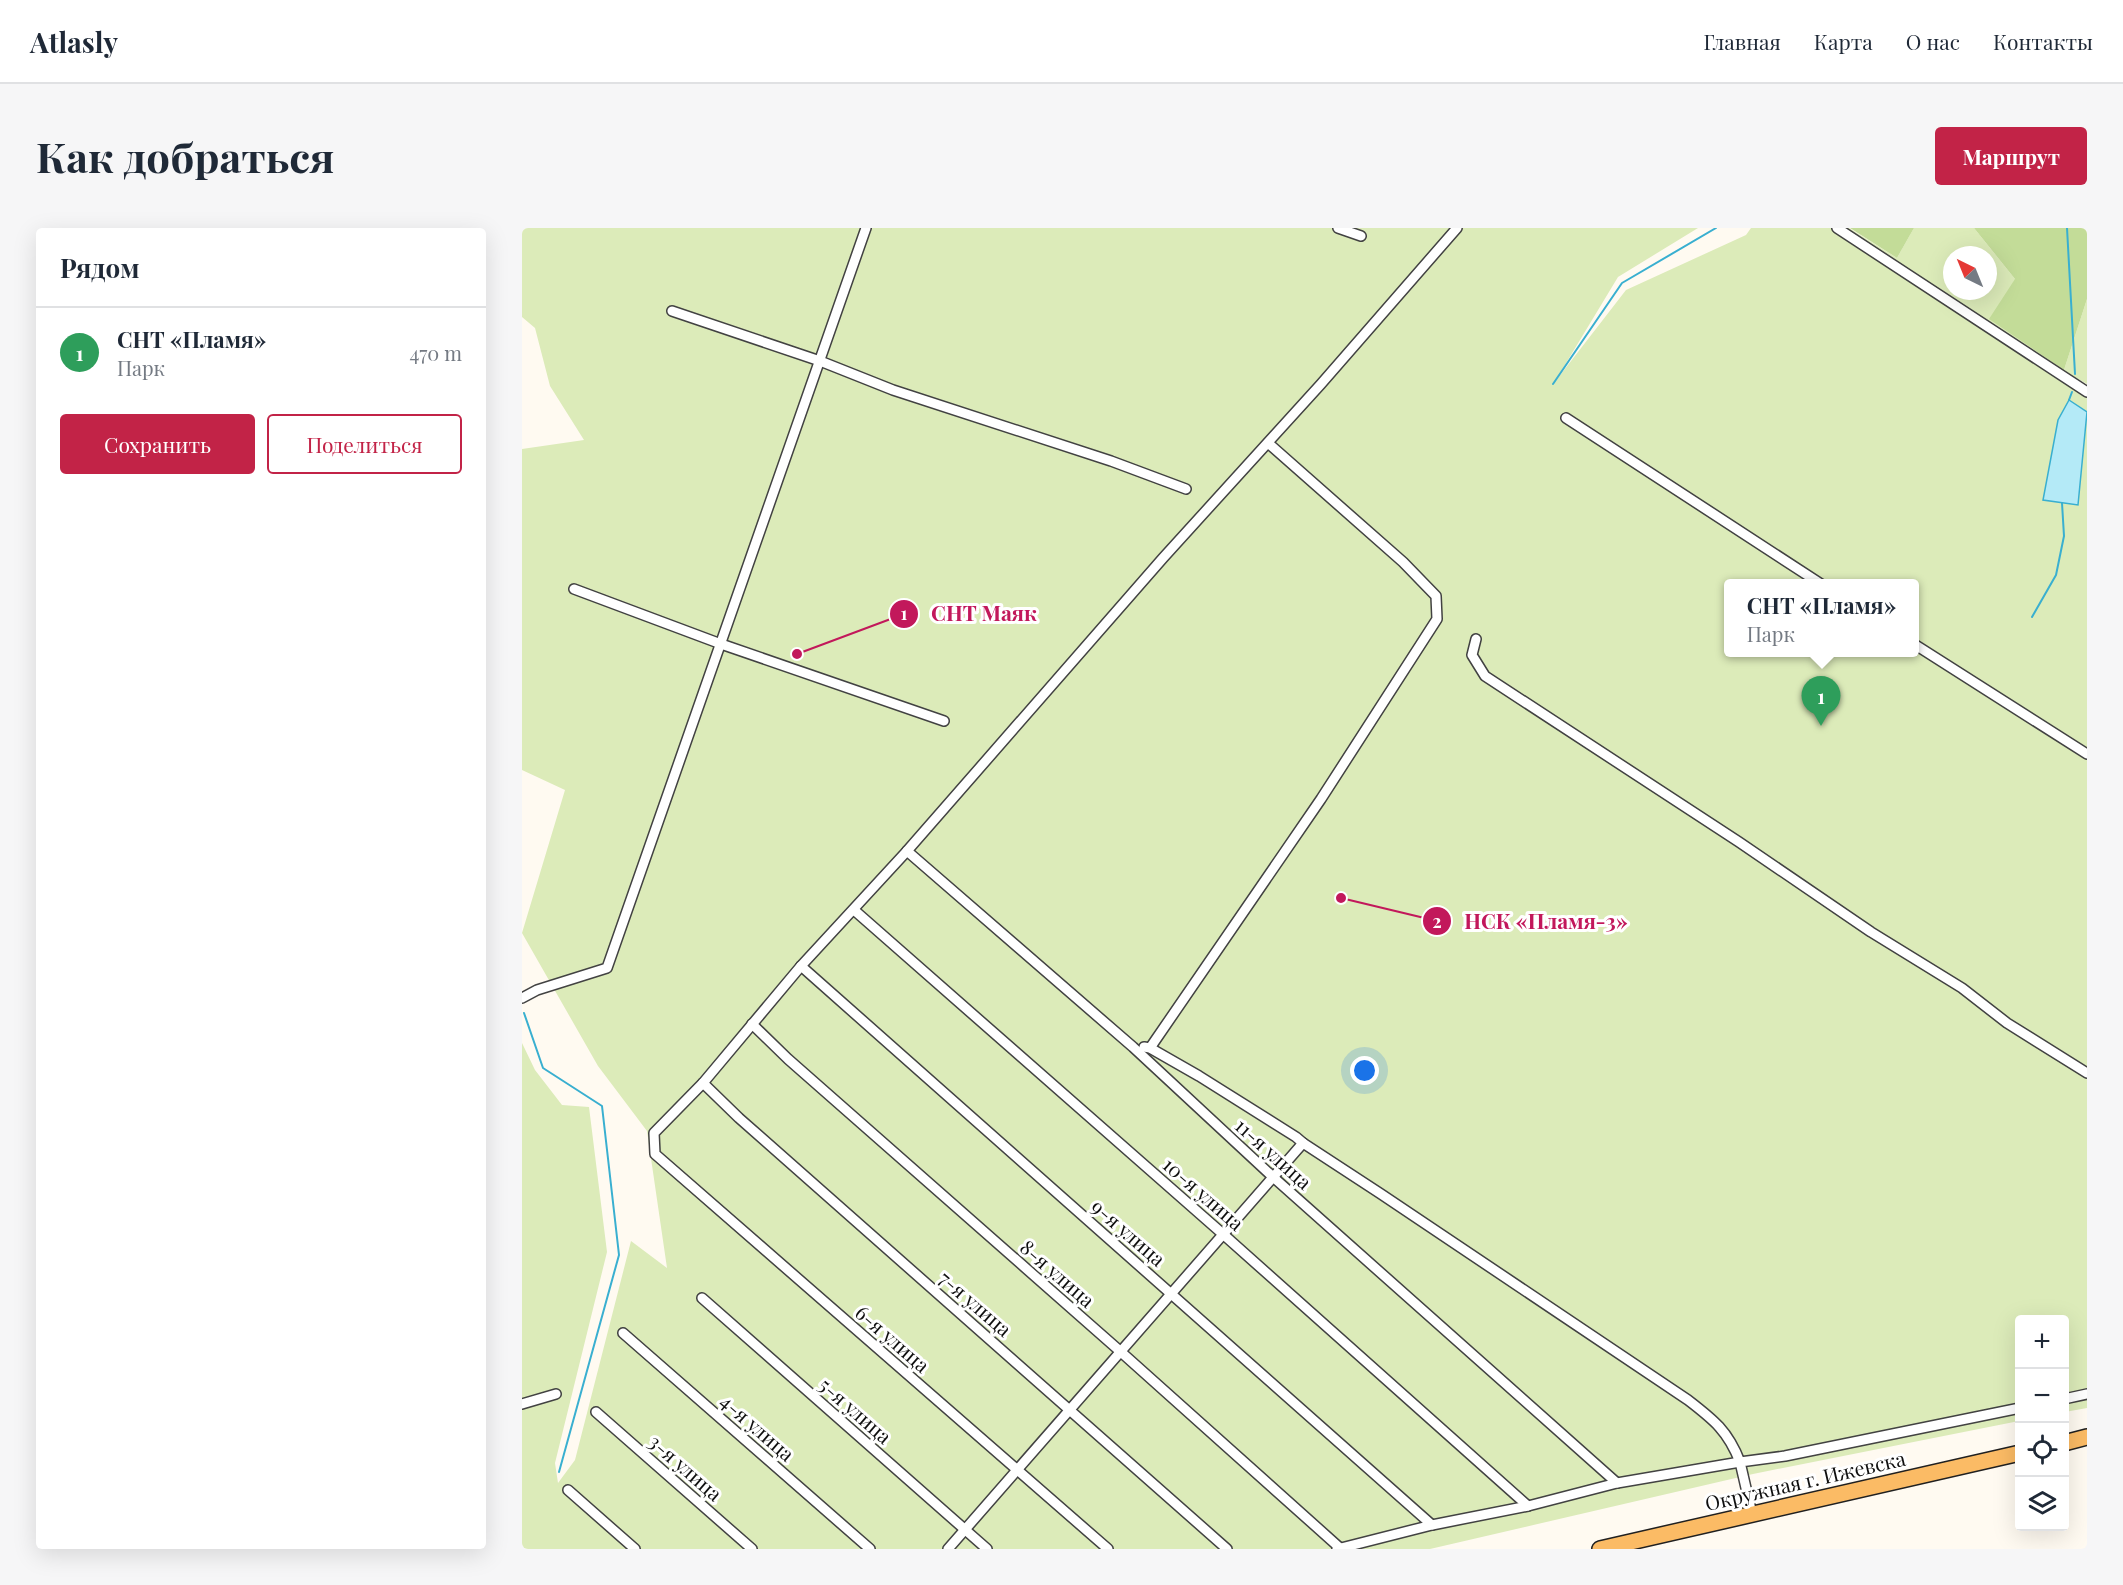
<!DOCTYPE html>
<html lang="ru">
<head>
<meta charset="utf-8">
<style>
  :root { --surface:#fff; --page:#f6f6f7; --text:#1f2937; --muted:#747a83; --line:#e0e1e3; --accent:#c22347 }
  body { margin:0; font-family:"Playfair Display",serif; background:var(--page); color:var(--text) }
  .controls { position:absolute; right:18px; bottom:18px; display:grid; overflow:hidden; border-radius:6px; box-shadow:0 6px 24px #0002 }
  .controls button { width:54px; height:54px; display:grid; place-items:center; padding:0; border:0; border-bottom:2px solid var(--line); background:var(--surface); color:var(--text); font:30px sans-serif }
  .compass { position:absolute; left:1421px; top:18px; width:54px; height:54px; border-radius:50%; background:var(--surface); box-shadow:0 6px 24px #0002; rotate:317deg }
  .you { position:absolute; left:843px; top:843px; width:21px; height:21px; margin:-15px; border:4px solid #fff; border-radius:50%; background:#1a73e8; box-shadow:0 0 0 9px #1a73e833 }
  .badge { display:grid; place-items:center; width:39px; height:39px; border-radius:50%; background:var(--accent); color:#fff; font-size:20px; font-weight:700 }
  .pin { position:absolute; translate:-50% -50px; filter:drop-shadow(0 2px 3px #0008) }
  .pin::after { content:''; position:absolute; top:32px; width:21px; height:18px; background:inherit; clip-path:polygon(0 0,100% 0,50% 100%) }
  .popup { position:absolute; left:1202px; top:351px; width:195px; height:78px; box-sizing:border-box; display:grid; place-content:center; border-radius:6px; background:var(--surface); filter:drop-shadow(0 2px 4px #0005); font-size:20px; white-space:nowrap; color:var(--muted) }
  .popup b { font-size:22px; color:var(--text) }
  .popup::after { content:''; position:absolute; left:50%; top:100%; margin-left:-12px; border:12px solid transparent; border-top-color:var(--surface) }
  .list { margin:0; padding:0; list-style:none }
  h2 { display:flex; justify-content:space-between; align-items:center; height:78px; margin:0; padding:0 24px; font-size:26px }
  h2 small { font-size:20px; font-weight:400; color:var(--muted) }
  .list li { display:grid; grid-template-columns:39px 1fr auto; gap:18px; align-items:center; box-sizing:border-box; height:90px; padding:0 24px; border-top:2px solid var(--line) }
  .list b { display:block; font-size:22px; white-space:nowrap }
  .list p { margin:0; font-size:20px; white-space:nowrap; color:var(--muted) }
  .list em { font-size:20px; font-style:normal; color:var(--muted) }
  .actions { display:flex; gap:12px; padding:18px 24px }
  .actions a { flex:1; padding:14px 0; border:2px solid var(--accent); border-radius:6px; text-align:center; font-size:21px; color:var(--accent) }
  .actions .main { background:var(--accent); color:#fff }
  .icon { flex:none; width:33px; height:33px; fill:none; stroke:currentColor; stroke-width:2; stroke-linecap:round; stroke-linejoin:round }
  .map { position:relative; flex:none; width:1565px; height:1321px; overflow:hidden; border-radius:6px }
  header { display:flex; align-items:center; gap:36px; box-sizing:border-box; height:84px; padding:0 30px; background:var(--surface); border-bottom:2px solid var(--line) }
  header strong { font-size:28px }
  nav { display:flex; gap:33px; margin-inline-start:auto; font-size:21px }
  .intro { display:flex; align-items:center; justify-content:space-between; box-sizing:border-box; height:144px; padding:0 36px }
  h1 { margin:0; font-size:42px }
  .button { padding:15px 27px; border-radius:6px; background:var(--accent); color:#fff; font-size:21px; font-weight:700 }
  main { display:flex; gap:36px; padding:0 36px }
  aside { flex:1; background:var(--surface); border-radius:6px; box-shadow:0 6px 24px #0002 }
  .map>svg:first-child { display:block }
</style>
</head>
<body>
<header>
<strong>Atlasly</strong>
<nav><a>Главная</a><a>Карта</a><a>О нас</a><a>Контакты</a></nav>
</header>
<div class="intro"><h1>Как добраться</h1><a class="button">Маршрут</a></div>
<main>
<aside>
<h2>Рядом<small></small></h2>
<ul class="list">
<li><span class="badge" style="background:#2e9e5b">1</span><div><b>СНТ «Пламя»</b><p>Парк</p></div><em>470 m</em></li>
</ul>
<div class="actions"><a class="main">Сохранить</a><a>Поделиться</a></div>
</aside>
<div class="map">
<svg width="1565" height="1321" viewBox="0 0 1565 1321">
  <rect width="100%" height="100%" fill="#fffaf1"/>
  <!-- green -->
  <path fill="#dcebb9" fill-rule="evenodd" d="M 0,0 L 1176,0 L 1096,49 L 1032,155 L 1104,62 L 1224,7 L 1229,0 L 1327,0 L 1375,30 L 1392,0 L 1452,0 L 1493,51 L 1542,142 L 1565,71 L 1565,156 L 1549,147 L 1565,160 L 1565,1180 L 1543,1184 L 1542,1092 L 1498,1092 L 1497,1193 L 1231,1246 L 908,1321 L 0,1321 L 0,815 L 13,842 L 40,877 L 67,879 L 85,1024 L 33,1235 L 36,1255 L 53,1232 L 109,1013 L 145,1040 L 125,903 L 76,838 L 0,705 L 43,562 L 0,542 L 0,221 L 62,212 L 28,158 L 13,100 L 0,89 ZM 1430,27 L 1466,27 L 1466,63 L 1430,63 ZM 1206,356 L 1392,356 L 1392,424 L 1206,424 Z"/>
  <!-- forest -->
  <g fill="#c3dc98">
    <polygon points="1328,0 1392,0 1375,30"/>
    <polygon points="1452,0 1565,0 1565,71 1542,142 1467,91 1493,51"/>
  </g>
  <!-- water -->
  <polygon fill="#b4eaf7" stroke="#39afd0" stroke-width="1.5" points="1547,172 1565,184 1556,277 1521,272 1536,192"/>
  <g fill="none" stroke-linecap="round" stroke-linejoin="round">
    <!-- stream -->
    <g stroke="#39afd0" stroke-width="2">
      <polyline points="1545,0 1553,146"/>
      <polyline points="1031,156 1100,55 1194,0"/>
      <polyline points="1547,172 1550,164"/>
      <polyline points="1510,389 1534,347 1542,308 1540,275"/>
      <polyline points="2,785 21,840 80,878 97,1027 37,1244"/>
    </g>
    <!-- street casing -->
    <g stroke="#424242" stroke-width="12">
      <g id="street">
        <polyline points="816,0 839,8"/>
        <polyline points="1315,0 1565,164"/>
        <polyline points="150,83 298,133 371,162 589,233 664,261"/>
        <polyline points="1044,190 1299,356"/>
        <polyline points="52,361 199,416 422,493"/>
        <polyline points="954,411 950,427 963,448 1217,614 1349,704 1440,760 1485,795 1565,845"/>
        <polyline points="1392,416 1565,526"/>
        <polyline points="385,623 611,819 751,949 1095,1255"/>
        <polyline points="332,682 702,1007 1006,1278"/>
        <polyline points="279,738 910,1297"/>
        <polyline points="0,770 15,762 85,740 344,0"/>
        <polyline points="230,796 266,831 599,1124 818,1320"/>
        <polyline points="628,820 799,571 915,391 914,368 881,334 746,215"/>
        <polyline points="181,855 217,890 705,1321"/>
        <path d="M 781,915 L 859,966 L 1166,1172 C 1192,1192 1206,1203 1218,1234 L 1095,1255 L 1006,1278 L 910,1297 L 815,1321"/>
        <polyline points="180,1070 465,1321"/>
        <polyline points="101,1105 348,1321"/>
        <polyline points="1542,1171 1565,1166"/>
        <polyline points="0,1176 34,1166"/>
        <polyline points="74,1184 230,1321"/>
        <polyline points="46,1262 113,1321"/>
        <polyline points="1230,1286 1218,1234 1263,1228 1498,1180"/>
        <polyline points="426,1321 781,915 774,909 677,848 628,820 622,819"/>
        <polyline points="586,1321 133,926 132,905 181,855 279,738 385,623 641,330 799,156 935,0"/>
      </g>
    </g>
    <!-- primary casing -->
    <g stroke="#202020" stroke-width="18">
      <g id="primary">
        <polyline points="1542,1215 1565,1209"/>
        <polyline points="1078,1321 1498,1225"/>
      </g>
    </g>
    <!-- street -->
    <use href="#street" stroke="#fff" stroke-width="9"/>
    <!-- primary -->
    <use href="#primary" stroke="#fbbb65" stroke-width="15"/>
  </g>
  <g text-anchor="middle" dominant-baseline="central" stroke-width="6" stroke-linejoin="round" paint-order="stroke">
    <!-- street labels -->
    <g font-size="20" fill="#0f0f0f" stroke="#fff">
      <text transform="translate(752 925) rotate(42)">11-я улица</text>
      <text transform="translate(682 965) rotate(41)">10-я улица</text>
      <text transform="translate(607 1004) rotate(41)">9-я улица</text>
      <text transform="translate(536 1045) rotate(41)">8-я улица</text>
      <text transform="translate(454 1075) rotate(41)">7-я улица</text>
      <text transform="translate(371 1110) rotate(41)">6-я улица</text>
      <text transform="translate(334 1182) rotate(41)">5-я улица</text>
      <text transform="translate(236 1199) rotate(41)">4-я улица</text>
      <text transform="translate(164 1239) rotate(41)">3-я улица</text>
      <text transform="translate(1283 1252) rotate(-13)">Окружная г. Ижевска</text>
    </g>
  </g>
  <!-- callouts -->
  <path fill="none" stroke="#c2185b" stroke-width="2" d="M275 426L382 386M819 670L915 693"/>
  <g fill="#c2185b" stroke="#fff" stroke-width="2">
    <circle cx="275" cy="426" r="6"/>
    <circle cx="819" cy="670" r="6"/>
    <circle cx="382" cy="386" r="15"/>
    <circle cx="915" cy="693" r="15"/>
  </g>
  <g font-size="18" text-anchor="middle" font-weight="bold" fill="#fff">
    <text x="382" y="392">1</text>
    <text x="915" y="700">2</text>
  </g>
  <g font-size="21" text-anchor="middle" font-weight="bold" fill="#c2185b" stroke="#fff" stroke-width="6" stroke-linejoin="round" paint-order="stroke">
    <text x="462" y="393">СНТ Маяк</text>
    <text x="1024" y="701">НСК «Пламя-3»</text>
  </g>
</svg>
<div class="controls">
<button>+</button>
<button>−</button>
<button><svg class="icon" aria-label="locate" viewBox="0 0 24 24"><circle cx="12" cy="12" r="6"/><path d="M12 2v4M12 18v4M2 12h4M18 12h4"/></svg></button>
<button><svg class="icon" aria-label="layers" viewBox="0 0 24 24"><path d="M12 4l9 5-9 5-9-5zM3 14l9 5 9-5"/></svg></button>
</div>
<svg class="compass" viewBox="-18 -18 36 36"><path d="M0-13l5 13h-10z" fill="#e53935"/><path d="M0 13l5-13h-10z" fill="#747a83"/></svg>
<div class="you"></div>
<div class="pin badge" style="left:1299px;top:498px;background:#2e9e5b">1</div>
<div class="popup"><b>СНТ «Пламя»</b>Парк</div>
</div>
</main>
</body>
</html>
